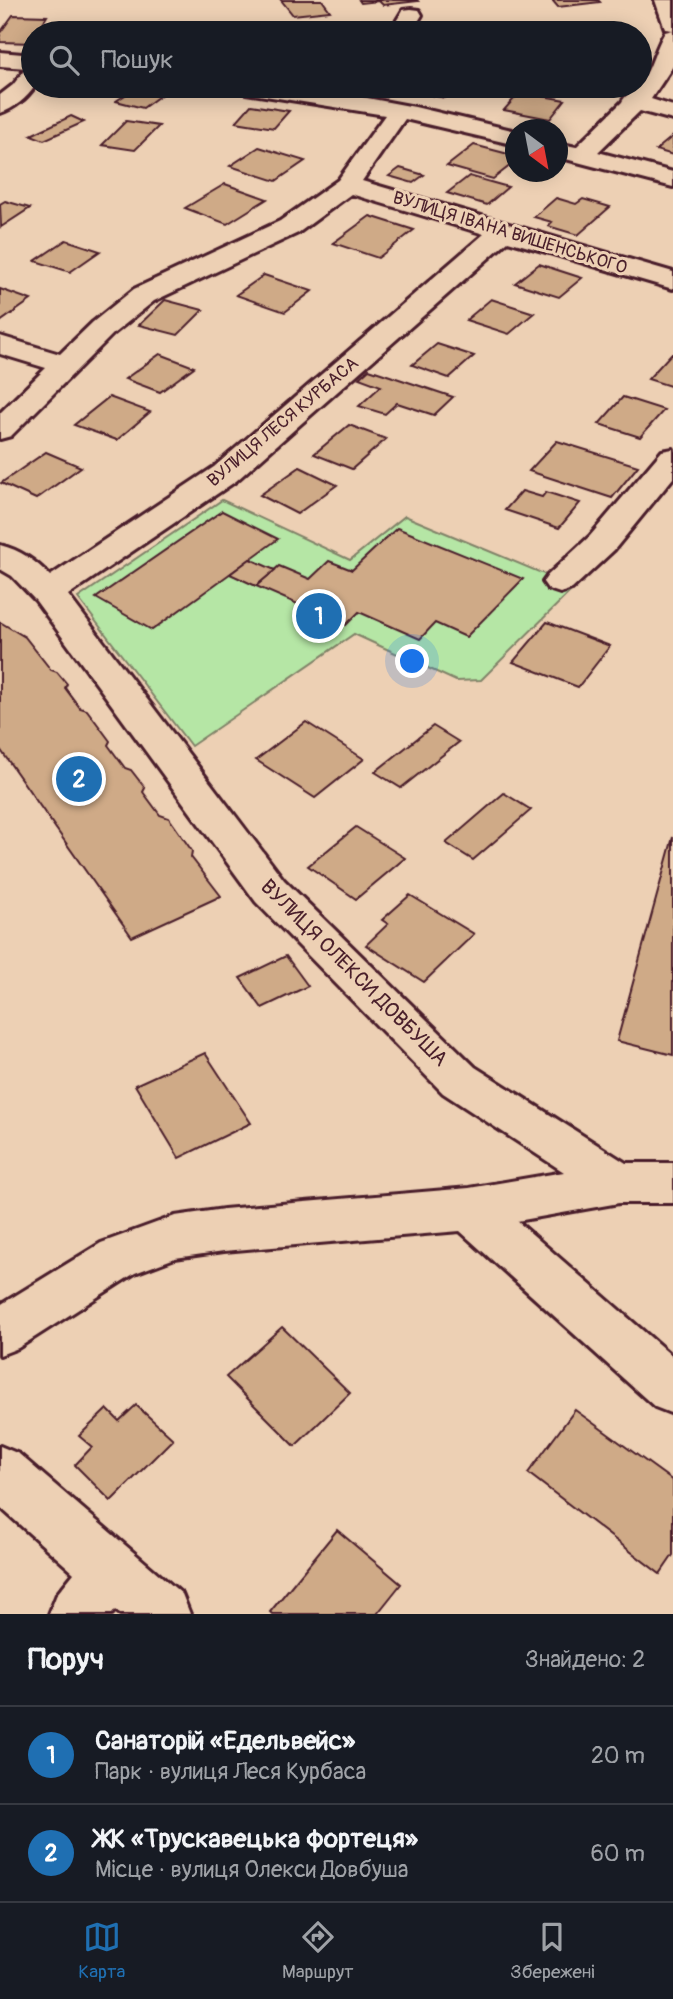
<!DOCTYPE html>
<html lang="uk">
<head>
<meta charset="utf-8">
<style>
  :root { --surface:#171b24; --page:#20242c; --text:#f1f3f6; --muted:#9ea1a6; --line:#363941; --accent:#1f6fb2 }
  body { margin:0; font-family:Pangolin,sans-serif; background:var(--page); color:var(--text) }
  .compass { position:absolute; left:505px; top:119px; width:63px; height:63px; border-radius:50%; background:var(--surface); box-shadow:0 4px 18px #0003; rotate:148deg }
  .you { position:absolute; left:413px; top:662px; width:24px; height:24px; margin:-18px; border:5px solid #fff; border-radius:50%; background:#1a73e8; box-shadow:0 0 0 10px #1a73e833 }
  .badge { display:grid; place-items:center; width:46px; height:46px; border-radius:50%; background:var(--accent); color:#fff; font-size:23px; font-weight:700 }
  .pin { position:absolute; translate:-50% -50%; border:4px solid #fff; box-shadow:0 2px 7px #0006 }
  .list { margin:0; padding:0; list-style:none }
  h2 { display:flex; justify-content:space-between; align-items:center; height:91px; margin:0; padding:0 28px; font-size:30px }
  h2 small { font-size:23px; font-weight:400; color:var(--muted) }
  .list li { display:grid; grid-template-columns:46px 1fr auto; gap:21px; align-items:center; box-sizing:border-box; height:98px; padding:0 28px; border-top:2px solid var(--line) }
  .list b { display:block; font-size:26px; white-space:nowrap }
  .list p { margin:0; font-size:23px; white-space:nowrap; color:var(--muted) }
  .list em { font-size:23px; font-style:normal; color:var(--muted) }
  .icon { flex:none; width:38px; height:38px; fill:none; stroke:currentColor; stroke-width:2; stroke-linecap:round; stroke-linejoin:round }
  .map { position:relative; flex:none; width:673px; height:1614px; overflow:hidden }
  .search { position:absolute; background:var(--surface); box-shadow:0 4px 18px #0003; left:21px; right:21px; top:21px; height:77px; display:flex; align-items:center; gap:18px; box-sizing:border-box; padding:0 24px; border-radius:38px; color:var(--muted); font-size:26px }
  .sheet { height:287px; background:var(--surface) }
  nav { display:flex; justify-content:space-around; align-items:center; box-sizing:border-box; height:98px; border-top:2px solid var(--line); background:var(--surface); font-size:19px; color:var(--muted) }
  nav a { display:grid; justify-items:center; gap:4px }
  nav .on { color:var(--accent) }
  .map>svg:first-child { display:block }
</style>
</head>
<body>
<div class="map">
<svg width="673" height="1614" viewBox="0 0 673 1614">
  <rect width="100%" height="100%" fill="#edd0b4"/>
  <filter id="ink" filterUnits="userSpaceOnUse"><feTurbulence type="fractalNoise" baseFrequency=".0143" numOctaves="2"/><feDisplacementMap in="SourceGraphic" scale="14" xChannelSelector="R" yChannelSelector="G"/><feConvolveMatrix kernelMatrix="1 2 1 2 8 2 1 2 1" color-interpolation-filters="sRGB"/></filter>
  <g filter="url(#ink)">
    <!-- green -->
    <polygon fill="#b5e6a5" stroke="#808268" stroke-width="2" points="222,500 350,560 405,516 556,579 570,592 481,680 456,681 354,634 191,746 78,598"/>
    <!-- building -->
    <g fill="#cfaa87" stroke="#4a1f2b" stroke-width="2">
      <polygon points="281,0 322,0 330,11 293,15"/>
      <polygon points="359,0 417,0 418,1 383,5 379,1 361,3"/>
      <polygon points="552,0 598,0 600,2 558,7"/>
      <polygon points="13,15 47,16 41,26 64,27 61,33 33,33 33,43 0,42 0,33"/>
      <polygon points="469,24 500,29 497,33 461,33"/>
      <polygon points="139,86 166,91 143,108 116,101"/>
      <polygon points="417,86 467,86 458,95 450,93 445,98 411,91"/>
      <polygon points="520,92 565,100 550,119 504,110"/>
      <polygon points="251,105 289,111 274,128 236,122"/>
      <polygon points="71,116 84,122 44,140 31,135"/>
      <polygon points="126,121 159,126 135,150 102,145"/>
      <polygon points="673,136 673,155 656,150"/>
      <polygon points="474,145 516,156 516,161 493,179 447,166"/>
      <polygon points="259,147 305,161 276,181 230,166"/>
      <polygon points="400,168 424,175 413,183 389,176"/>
      <polygon points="469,176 508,187 487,205 447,193"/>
      <polygon points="225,184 267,199 227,224 185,208"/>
      <polygon points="556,198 576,204 583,199 610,207 578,235 548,226 552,222 534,217"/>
      <polygon points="5,201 30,208 1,227 0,204"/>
      <polygon points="370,216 414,230 378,258 333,243"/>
      <polygon points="66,240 100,251 70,272 35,261"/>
      <polygon points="539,264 582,278 559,297 515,283"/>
      <polygon points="264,275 312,291 285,312 236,295"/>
      <polygon points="0,289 31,300 0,322"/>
      <polygon points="491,299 534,313 509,334 466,320"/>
      <polygon points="165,300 203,310 178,335 139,325"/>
      <polygon points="437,344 474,356 449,378 412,365"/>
      <polygon points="160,354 194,367 160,392 125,379"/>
      <polygon points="671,354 673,354 673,387 648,379"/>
      <polygon points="369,369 453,397 434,415 397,403 385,414 359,406 381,386 359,378"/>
      <polygon points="109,397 150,412 117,440 74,425"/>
      <polygon points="623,397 664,410 640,437 599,424"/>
      <polygon points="349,425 386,439 352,469 314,454"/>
      <polygon points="557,441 638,466 612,498 529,471"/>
      <polygon points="46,452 81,467 36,499 1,483"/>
      <polygon points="300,467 337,485 297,514 260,495"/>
      <polygon points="522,491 542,497 546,492 580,503 559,528 505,510"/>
      <polygon points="222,511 278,539 152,630 96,598"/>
      <polygon points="397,528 523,579 466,637 435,623 420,639 359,612 346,625 256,586 279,566 310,579 329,561 352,570"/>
      <polygon points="250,559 275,570 256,586 230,574"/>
      <polygon points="0,622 25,637 51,670 57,672 67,684 65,688 80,708 87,710 110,741 108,745 125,768 131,770 145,788 143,792 160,815 169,818 192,851 191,857 221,896 132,937 0,749"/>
      <polygon points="547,622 610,646 578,687 513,662"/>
      <polygon points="306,722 364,759 315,798 256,760"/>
      <polygon points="433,726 459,742 401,788 375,772"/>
      <polygon points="504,793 531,810 473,860 446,843"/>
      <polygon points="356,827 405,858 356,899 308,866"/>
      <polygon points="673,837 673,1055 617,1041"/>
      <polygon points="410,895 474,934 424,982 366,945 388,924 382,920"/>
      <polygon points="286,956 308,986 262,1008 240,978"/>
      <polygon points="205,1053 251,1123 179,1158 135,1085"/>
      <polygon points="282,1327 350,1393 295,1446 226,1377"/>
      <polygon points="136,1405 173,1439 111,1501 75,1465 92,1447 79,1436 107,1409 119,1421"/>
      <polygon points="575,1410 673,1481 673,1555 660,1574 528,1473"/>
      <polygon points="337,1530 401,1584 377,1614 272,1614 270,1612"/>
    </g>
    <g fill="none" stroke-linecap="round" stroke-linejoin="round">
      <!-- minor casing -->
      <g stroke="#4a1f2b" stroke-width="6">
        <g id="minor">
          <path d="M 655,0 L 673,0 L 673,66 L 651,99 L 673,106 L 673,120 L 640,111 L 598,152 L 673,172 L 673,187 L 558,157 L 558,143 L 576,147 L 622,102 C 624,96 636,89 640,84 C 652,68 655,48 665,32 L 673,30 L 665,29 Z"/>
          <polygon points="411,9 419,10 422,15 411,33 389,33 403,10"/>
          <polygon points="353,23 361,25 367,33 344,33 342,30 345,25"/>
          <path d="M 0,52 L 33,55 L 33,86 L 35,86 C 27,98 14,109 0,113 L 0,95 L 13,85 L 26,68 L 0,66 Z"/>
          <path d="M 235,86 L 314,88 L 415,107 L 516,131 L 516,145 L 405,119 L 362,181 L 673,272 L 673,289 L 508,241 L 236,481 L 68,595 L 284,880 L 475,1067 L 626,1163 L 673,1163 L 673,1203 L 619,1203 L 517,1221 L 673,1357 L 673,1414 L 655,1407 L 460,1231 L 224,1251 L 175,1258 L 135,1273 L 18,1348 L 0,1355 L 0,1305 L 101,1243 L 175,1216 L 224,1209 L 469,1188 L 564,1172 L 443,1093 L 256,902 L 36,601 L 12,576 L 0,569 L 0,545 C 20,550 36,561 50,576 L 214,467 L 484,234 L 351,194 L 298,233 L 154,301 L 113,334 L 11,436 L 0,439 L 0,413 L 46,368 L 0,354 L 0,336 L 60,354 L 93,322 L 134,289 L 280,221 L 338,180 L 385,115 L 246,93 L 238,91 Z"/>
          <polygon points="673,449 673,478 614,550 572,589 560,593 548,589 543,582 548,575 590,536 662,451"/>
          <polygon points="0,1446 19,1454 182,1594 190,1614 120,1614 115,1610 112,1614 49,1614 57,1594 74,1573 0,1507"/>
        </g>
      </g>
      <!-- minor -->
      <use href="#minor" fill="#edd0b4" fill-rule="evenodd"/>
    </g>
  </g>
  <g text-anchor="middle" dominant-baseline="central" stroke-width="6" stroke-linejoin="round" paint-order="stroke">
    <!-- far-street labels -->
    <g font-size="18" fill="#4a1f2b" stroke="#edd0b4">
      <text transform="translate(510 233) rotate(17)">ВУЛИЦЯ ІВАНА ВИШЕНСЬКОГО</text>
      <text transform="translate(283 422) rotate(-40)">ВУЛИЦЯ ЛЕСЯ КУРБАСА</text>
    </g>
    <!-- street labels -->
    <g font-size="21" fill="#4a1f2b" stroke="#edd0b4">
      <text transform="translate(354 973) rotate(45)">ВУЛИЦЯ ОЛЕКСИ ДОВБУША</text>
    </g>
  </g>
</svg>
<svg class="compass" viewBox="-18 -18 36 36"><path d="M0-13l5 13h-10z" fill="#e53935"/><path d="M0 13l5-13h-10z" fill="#9ea1a6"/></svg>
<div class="you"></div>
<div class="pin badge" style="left:319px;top:616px">1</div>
<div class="pin badge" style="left:79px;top:779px">2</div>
<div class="search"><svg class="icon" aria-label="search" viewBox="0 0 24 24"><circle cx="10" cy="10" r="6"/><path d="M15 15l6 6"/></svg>Пошук</div>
</div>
<section class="sheet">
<h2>Поруч<small>Знайдено: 2</small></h2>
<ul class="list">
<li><span class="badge">1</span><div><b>Санаторій «Едельвейс»</b><p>Парк · вулиця Леся Курбаса</p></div><em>20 m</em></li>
<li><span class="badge">2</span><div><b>ЖК «Трускавецька фортеця»</b><p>Місце · вулиця Олекси Довбуша</p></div><em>60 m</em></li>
</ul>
</section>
<nav>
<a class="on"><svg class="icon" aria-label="map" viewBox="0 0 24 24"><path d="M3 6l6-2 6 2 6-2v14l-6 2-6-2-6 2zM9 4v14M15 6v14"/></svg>Карта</a>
<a><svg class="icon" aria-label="directions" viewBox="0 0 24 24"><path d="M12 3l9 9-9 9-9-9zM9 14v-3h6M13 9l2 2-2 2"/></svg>Маршрут</a>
<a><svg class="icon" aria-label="saved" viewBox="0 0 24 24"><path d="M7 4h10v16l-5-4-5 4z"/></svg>Збережені</a>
</nav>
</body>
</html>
